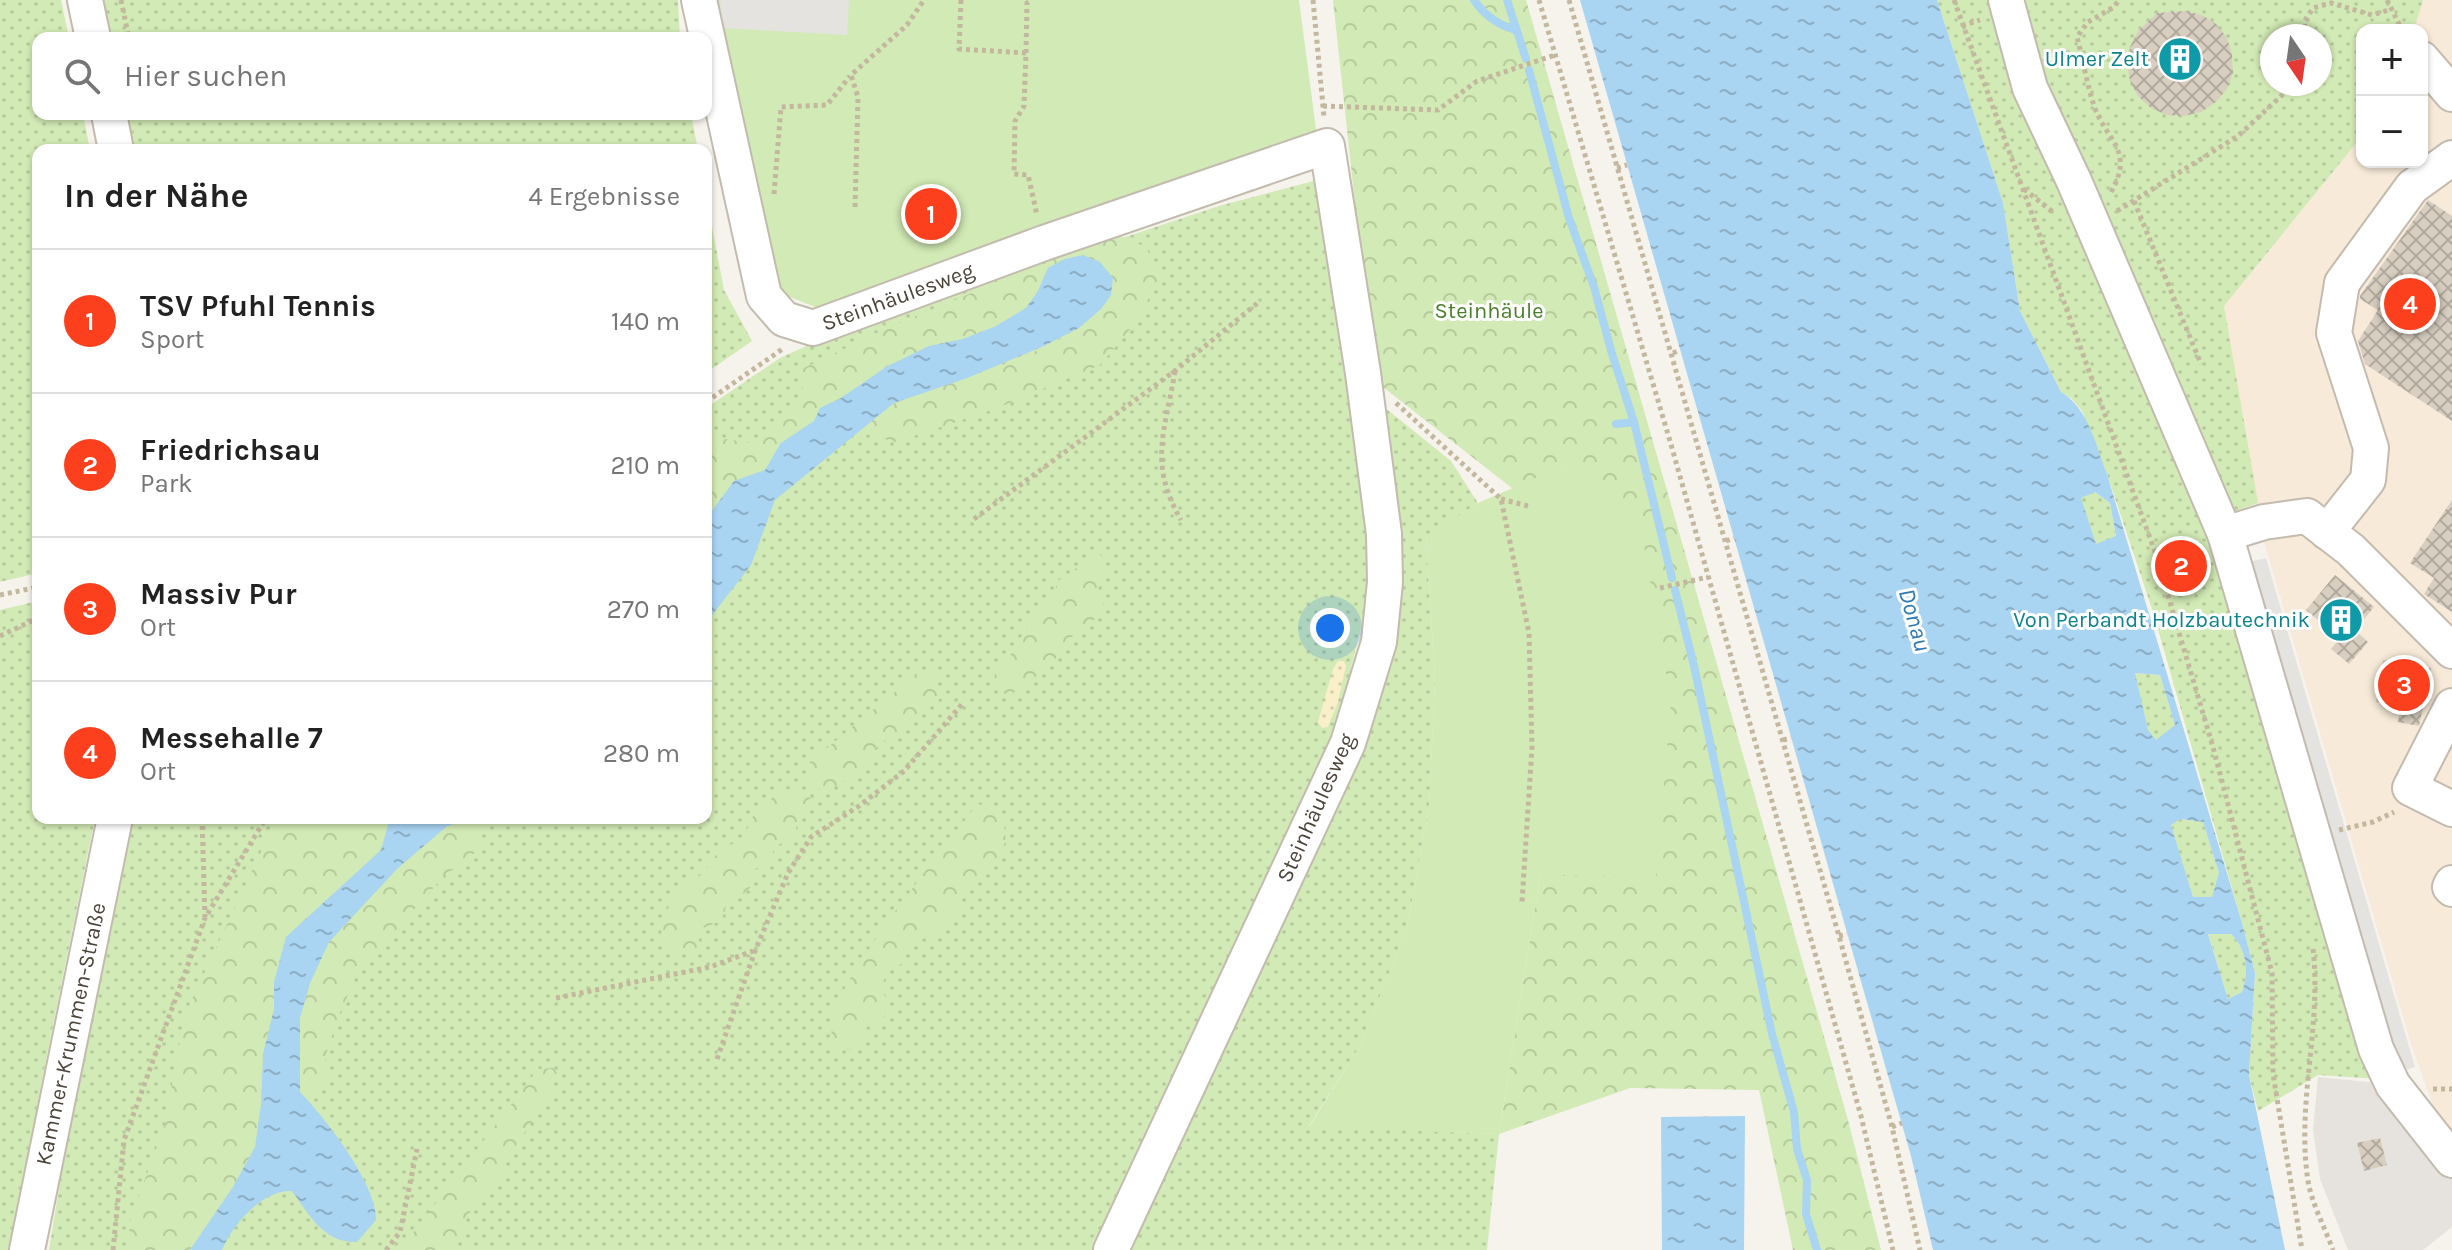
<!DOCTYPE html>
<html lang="de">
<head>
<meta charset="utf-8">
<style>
  :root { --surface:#fff; --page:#f6f6f6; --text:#222; --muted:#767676; --line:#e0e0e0; --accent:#fc3f1d }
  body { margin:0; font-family:Karla,sans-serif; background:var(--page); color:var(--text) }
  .controls { position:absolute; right:24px; top:24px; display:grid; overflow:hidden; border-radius:16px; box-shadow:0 2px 6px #0004 }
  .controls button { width:72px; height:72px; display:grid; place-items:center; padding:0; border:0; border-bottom:2px solid var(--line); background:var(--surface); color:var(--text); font:40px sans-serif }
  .compass { position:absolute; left:2260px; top:24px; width:72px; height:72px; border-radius:50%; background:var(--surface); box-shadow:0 2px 6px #0004; rotate:167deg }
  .you { position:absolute; left:1330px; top:628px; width:28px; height:28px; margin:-20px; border:6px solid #fff; border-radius:50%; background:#1a73e8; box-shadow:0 0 0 12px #1a73e833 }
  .badge { display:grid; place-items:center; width:52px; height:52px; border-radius:50%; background:var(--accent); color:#fff; font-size:26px; font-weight:700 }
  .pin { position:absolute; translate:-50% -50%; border:4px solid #fff; box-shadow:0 2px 8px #0006 }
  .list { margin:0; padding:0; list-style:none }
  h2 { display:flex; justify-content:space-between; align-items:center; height:104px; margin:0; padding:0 32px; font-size:34px }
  h2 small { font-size:26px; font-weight:400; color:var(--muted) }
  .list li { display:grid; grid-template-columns:52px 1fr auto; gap:24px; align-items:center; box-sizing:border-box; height:144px; padding:0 32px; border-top:2px solid var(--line) }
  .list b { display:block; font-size:30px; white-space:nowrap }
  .list p { margin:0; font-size:26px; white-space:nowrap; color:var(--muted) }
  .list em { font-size:26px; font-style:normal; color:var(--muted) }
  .icon { flex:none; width:44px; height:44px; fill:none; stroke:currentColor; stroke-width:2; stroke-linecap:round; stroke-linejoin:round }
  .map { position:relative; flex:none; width:2452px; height:1250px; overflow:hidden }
  .search { position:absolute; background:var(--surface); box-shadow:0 2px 6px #0004; left:32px; top:32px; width:680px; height:88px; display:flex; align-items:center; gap:20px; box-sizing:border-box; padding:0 28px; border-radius:16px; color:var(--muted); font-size:30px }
  .panel { position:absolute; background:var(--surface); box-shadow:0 2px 6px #0004; left:32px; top:144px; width:680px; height:680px; border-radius:16px }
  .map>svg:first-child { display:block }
</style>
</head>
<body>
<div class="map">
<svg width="2452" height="1250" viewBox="0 0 2452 1250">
  <defs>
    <pattern id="grass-dots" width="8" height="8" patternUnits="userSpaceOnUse" patternTransform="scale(2)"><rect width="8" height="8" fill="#d2eab5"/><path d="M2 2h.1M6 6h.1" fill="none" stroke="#b6ca9c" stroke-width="1.8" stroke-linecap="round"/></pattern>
    <pattern id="forest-crowns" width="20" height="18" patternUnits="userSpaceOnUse" patternTransform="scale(2)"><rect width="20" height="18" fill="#d2eab5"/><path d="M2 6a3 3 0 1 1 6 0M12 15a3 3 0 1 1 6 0" fill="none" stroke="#b6ca9c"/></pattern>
    <pattern id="sand-dots" width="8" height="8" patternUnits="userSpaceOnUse" patternTransform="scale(2)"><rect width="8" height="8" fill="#f9efc9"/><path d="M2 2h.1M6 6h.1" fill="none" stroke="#d7cead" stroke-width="1.8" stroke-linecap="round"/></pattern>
    <pattern id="water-ripples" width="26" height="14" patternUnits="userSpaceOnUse" patternTransform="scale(2)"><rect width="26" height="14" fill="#a9d4f2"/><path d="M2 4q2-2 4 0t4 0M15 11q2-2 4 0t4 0" fill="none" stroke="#8caec5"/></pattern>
    <pattern id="building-cross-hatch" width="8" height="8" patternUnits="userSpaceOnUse" patternTransform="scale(2)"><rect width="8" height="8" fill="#d8cfc1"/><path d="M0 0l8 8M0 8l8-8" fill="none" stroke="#b1aa9e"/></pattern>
  </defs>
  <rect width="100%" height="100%" fill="#f6f3ec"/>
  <!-- commercial -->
  <polygon fill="#f7ead8" points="2423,0 2452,0 2452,1141 2441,1128 2411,1044 2263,538 2224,306 2362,136 2362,162 2422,162 2422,30 2414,30"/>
  <!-- industrial -->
  <polygon fill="#e6e2dd" points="2318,1077 2378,1083 2452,1179 2452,1227 2423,1250 2348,1250 2320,1179 2313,1130"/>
  <!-- grass -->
  <g fill="url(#grass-dots)" fill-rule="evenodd">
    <polygon points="0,0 61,0 69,38 38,38 38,114 83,114 90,150 38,150 38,573 0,582"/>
    <polygon points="104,0 678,0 680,38 111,38"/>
    <path d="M 1937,0 L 2423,0 L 2414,30 L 2362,30 L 2362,136 L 2224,306 L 2258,503 L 2212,519 L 2378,1079 L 2318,1075 L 2258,1111 L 2249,1075 L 2255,973 L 2242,923 L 2153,612 L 2106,471 L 2082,411 L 2072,399 L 2061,392 L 2020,311 L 2003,203 ZM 2272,36 L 2320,36 L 2320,84 L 2272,84 Z"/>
    <polygon points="123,114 691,114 698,150 129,150"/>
    <polygon points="1321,179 1372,584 1336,728 1094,1250 49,1250 76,1083 130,818 706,818 706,408 780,358 835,333 1219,206"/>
    <polygon points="706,195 724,290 752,341 706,373"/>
    <polygon points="1379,403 1451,461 1478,503 1426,538 1435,680 1429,808 1407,928 1361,1044 1309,1126 1499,1134 1487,1250 1125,1250 1360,752"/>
    <polygon points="2095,492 2110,503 2116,537 2096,545 2080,497"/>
    <polygon points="38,601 38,818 95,818 41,1085 11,1250 0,1250 0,610"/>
    <polygon points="2134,673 2160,675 2175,725 2156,741 2148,731"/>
    <polygon points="2179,819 2203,822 2219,873 2213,897 2193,898 2171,825"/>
    <path d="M 2208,933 L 2231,934 C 2247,949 2249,972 2242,992 L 2228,999 Z"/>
  </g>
  <!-- forest -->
  <g fill="url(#forest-crowns)">
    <polygon points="1333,0 1526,0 1848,1120 1881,1250 1793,1250 1759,1090 1630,1088 1499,1134 1540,875 1570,463 1513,489 1374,380"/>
    <path d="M 1111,232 L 1146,247 L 1161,277 L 1132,327 L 1100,365 L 995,409 L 896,442 L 858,432 C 870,423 883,408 897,402 C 949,380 1084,349 1110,296 C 1112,291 1112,284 1112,278 L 1100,262 L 1083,255 L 1065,259 L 1048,268 L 1038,291 L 1026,308 L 996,326 L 963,339 L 929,346 L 886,367 L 841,398 L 820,408 L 814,421 L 781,443 L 765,470 L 734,481 L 706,519 L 706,449 L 720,438 L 756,444 L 804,398 L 800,370 L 887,328 L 974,292 L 1022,258 Z"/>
    <polygon points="1098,553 1103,557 1103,569 1097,594 1104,604 1090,626 1075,633 1057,657 1030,682 1010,695 998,692 993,677 1007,661 1031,620 1050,604 1058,581"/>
    <polygon points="933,673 942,697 920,716 879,745 853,777 824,792 806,781 809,763 915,675"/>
    <polygon points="799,788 814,802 808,815 797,822 796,834 788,841 773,847 773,856 753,871 754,884 742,895 728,901 721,921 703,928 695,952 676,951 662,936 660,921 679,891 702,874 718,852 743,838 755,812 782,790"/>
    <path d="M 977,804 L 994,807 L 1004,823 L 1006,841 L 992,866 L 971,879 L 959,907 L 937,932 L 907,947 L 903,963 L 887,973 L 880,990 L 889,1001 L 884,1018 L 867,1027 L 856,1048 L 836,1052 C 834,1044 831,1035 831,1027 C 830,986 948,844 977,804 Z"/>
    <polygon points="280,818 390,818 381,850 286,938 274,982 274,1009 263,1054 261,1105 255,1147 233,1187 190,1250 127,1250 131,1218 164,1127 185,1014 274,824"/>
    <polygon points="467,818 500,818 483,830 476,852 444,876 397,929 363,960 337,1020 325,1058 330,1079 316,1098 300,1092 300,1018 310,983 329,942 398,868 446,827"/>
    <path d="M 554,1068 L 557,1074 L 547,1099 L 507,1159 L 504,1177 C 477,1195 466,1214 458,1244 L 448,1250 L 400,1250 L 538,1069 Z"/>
  </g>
  <!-- sand -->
  <polygon fill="url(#sand-dots)" points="1338,661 1344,661 1346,666 1338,702 1328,727 1322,728 1318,722 1333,669"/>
  <!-- garden -->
  <g fill="#d2eab5">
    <polygon points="715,0 1299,0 1317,137 830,313 775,291"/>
    <polygon points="1570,463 1638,510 1671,702 1656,876 1540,875 1499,1134 1309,1127 1361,1044 1407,928 1429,808 1435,680 1426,537 1478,503"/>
  </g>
  <!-- parking -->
  <g fill="#e5e3e0">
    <polygon points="720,0 849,0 847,35 722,28"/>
    <polygon points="2266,558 2415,1067 2387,1076 2235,565"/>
  </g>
  <!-- water -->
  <g fill="url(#water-ripples)" fill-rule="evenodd">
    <path d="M 1580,0 L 1937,0 L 2003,203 L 2020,311 L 2061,392 C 2088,408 2095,443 2106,471 L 2242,923 L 2255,973 L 2249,1075 L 2285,1250 L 1933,1250 L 1911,1156 ZM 2095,492 L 2110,503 L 2116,536 L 2096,544 L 2081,498 ZM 2135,673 L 2160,675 L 2175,725 L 2156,740 L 2148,730 ZM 2180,819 L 2203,822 L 2219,873 L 2212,897 L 2193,897 L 2171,825 ZM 2208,934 L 2231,934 C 2247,949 2249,972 2242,992 L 2228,999 Z"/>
    <polygon points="1083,255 1100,262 1113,278 1111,295 1101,309 1079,328 1044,346 967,378 894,403 775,500 751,565 706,623 706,519 734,481 765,470 781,443 814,421 820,408 841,398 886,367 929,346 963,339 996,326 1026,308 1038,291 1048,268 1065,259"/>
    <path d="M 390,818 L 467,818 L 446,827 L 398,868 L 329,942 L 310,983 L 300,1018 L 300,1092 C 325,1118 377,1184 376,1220 L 357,1242 C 324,1243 310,1216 292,1191 C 263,1189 232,1225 222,1250 L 190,1250 L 233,1187 L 255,1147 L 261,1105 L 263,1054 L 274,1009 L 274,982 L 286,937 L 381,850 Z"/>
    <polygon points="1745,1116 1744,1250 1662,1250 1661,1117"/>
  </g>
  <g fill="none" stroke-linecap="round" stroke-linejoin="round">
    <!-- stream -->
    <g stroke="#a9d4f2" stroke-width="8">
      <path d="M 1474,0 C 1484,15 1498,25 1516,30"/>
      <polyline points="1507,0 1526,59"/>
      <polyline points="1529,70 1569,218 1594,287 1612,354 1634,422 1672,578"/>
      <polyline points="1616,424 1634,422"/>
      <polyline points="1675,590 1694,666 1772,1034 1794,1112 1797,1149 1807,1180 1806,1214 1817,1250"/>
    </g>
  </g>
  <!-- building -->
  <g fill="url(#building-cross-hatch)">
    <polygon points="2185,11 2202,15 2216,24 2227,38 2232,55 2233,73 2227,89 2216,102 2201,112 2184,116 2167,115 2151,108 2138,96 2130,81 2127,64 2130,47 2138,31 2157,13"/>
    <polygon points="2428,200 2452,216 2452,421 2365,364 2358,341 2378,310 2360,299 2360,296"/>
    <polygon points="2452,500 2452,612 2424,594 2434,578 2410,563"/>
    <polygon points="2335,575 2374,607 2355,630 2368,642 2349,664 2331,649 2340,638 2306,610"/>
    <polygon points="2383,660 2431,668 2419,726 2398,722 2401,706 2376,702"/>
    <polygon points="2380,1138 2387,1165 2364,1171 2357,1143"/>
  </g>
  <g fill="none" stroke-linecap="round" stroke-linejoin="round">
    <!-- minor casing -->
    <g stroke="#c2bbae" stroke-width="38">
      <g id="minor">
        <polyline points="85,0 93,38"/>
        <polyline points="699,0 764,296 784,319 813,328 1044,243 1327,146 1363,373 1384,534 1385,582 1379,642 1348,743 1111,1250"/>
        <polyline points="2006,0 2030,88 2074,181 2225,534 2376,1049 2393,1085 2452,1160"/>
        <polyline points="2422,59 2452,94"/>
        <polyline points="109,114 116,150"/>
        <polyline points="2327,532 2368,480 2371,448 2334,333 2342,283 2412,187 2452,158"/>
        <polyline points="2225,534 2264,522 2307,516 2351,550 2452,651"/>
        <polyline points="2452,706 2410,788 2452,809"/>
        <polyline points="2452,883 2450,887 2452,889"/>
        <polyline points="27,1250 115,818"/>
      </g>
    </g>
    <!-- path -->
    <g stroke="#c4b79f" stroke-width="5" stroke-dasharray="4 4" stroke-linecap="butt">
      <polyline points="121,0 129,38"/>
      <polyline points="961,0 959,49 1026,53 1024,106 1015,121 1014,174 1028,175 1037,215"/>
      <polyline points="1313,0 1324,117"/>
      <polyline points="1539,0 1670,441 1861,1116 1893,1250"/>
      <polyline points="1569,0 1839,936 1892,1127 1920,1250"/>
      <polyline points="1954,0 2155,552 2213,747 2272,973 2273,1074 2302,1250"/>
      <polyline points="2387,0 2402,30"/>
      <polyline points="1962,26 1980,20"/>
      <polyline points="2306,36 2304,22 2313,8 2331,3 2372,15 2392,9"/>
      <polyline points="1026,53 1027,3 1031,0"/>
      <polyline points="1323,106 1438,110 1477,81 1555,55"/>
      <polyline points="1617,168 1627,165"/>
      <polyline points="2024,189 2054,213"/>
      <path d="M 2111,192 C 2135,150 2107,142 2094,106 C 2087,84 2083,60 2077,37 L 2088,22 L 2114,7 L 2119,0"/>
      <polyline points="774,194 781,107 827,105 850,76"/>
      <polyline points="2134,201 2201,364"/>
      <polyline points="855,207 858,97 851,75 907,25 924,0"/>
      <polyline points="2117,211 2238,136 2294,84"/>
      <polyline points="1673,353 1680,350"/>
      <path d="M 1175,371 C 1165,432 1148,463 1181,520"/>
      <polyline points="706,402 784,348"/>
      <polyline points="1396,403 1501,499 1529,633 1532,747 1522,902"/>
      <polyline points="1501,499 1528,506"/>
      <polyline points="974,519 1176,370 1260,301"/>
      <polyline points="1726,541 1734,538"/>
      <polyline points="1660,588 1708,577"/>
      <polyline points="0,595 38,587"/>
      <polyline points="0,636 38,618"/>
      <polyline points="1783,740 1791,738"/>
      <polyline points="202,818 205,917"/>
      <polyline points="2339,830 2373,822 2394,812"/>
      <polyline points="1839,936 1847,934"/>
      <path d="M 2313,949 C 2322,1026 2296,1103 2308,1181 C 2312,1204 2325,1228 2333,1250"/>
      <polyline points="556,998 710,967 753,951"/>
      <polyline points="717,1059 755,951 788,873 811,837 859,806 904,771 964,702"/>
      <polyline points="2433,1089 2452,1089"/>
      <polyline points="1892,1127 1902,1123"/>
      <polyline points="113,1250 124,1140 205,918 266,818"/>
      <polyline points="386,1250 400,1232 417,1149"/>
    </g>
    <!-- minor -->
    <use href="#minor" stroke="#fff" stroke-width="34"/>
  </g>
  <!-- icons -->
  <defs>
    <g id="building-disc" transform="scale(2.3)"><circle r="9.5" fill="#0f9aa8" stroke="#fff"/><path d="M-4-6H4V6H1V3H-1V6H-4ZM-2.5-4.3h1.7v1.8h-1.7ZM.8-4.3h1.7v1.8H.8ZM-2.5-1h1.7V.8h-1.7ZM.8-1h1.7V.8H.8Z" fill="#fff"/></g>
  </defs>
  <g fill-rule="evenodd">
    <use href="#building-disc" x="2180" y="59"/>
    <use href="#building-disc" x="2341" y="620"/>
  </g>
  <g text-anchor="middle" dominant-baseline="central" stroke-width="6" stroke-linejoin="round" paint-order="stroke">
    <!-- culture labels -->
    <g font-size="22" fill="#0d838f" stroke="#fff" text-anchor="end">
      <text x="2149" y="59">Ulmer Zelt</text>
      <text x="2310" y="620">Von Perbandt Holzbautechnik</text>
    </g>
    <!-- street labels -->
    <g font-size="22" fill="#4b4439" stroke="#fff">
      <text transform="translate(898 297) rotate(-20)">Steinhäulesweg</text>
      <text transform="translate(1316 808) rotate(-66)">Steinhäulesweg</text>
      <text transform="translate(71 1034) rotate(-78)">Kammer-Krummen-Straße</text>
    </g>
    <!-- park labels -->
    <g font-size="22" fill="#4a7f2a" stroke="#fff">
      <text x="1489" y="311">Steinhäule</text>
    </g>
    <!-- water labels -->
    <g font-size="24" font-style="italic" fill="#2e7ab2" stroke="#fff">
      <text transform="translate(1915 620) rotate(74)">Donau</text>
    </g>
  </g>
</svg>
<div class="controls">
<button>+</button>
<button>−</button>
</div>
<svg class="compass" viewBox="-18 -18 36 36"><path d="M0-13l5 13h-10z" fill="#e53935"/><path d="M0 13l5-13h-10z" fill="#767676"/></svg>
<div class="you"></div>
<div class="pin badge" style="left:931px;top:214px">1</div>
<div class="pin badge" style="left:2181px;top:566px">2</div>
<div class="pin badge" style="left:2404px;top:685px">3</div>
<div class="pin badge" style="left:2410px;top:304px">4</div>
<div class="search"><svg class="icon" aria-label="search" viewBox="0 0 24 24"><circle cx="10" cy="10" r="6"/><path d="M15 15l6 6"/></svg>Hier suchen</div>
<section class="panel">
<h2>In der Nähe<small>4 Ergebnisse</small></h2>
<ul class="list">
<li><span class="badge">1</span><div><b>TSV Pfuhl Tennis</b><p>Sport</p></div><em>140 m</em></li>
<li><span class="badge">2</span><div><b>Friedrichsau</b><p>Park</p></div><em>210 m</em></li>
<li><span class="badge">3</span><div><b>Massiv Pur</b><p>Ort</p></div><em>270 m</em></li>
<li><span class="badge">4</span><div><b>Messehalle 7</b><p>Ort</p></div><em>280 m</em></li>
</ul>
</section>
</div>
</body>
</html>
